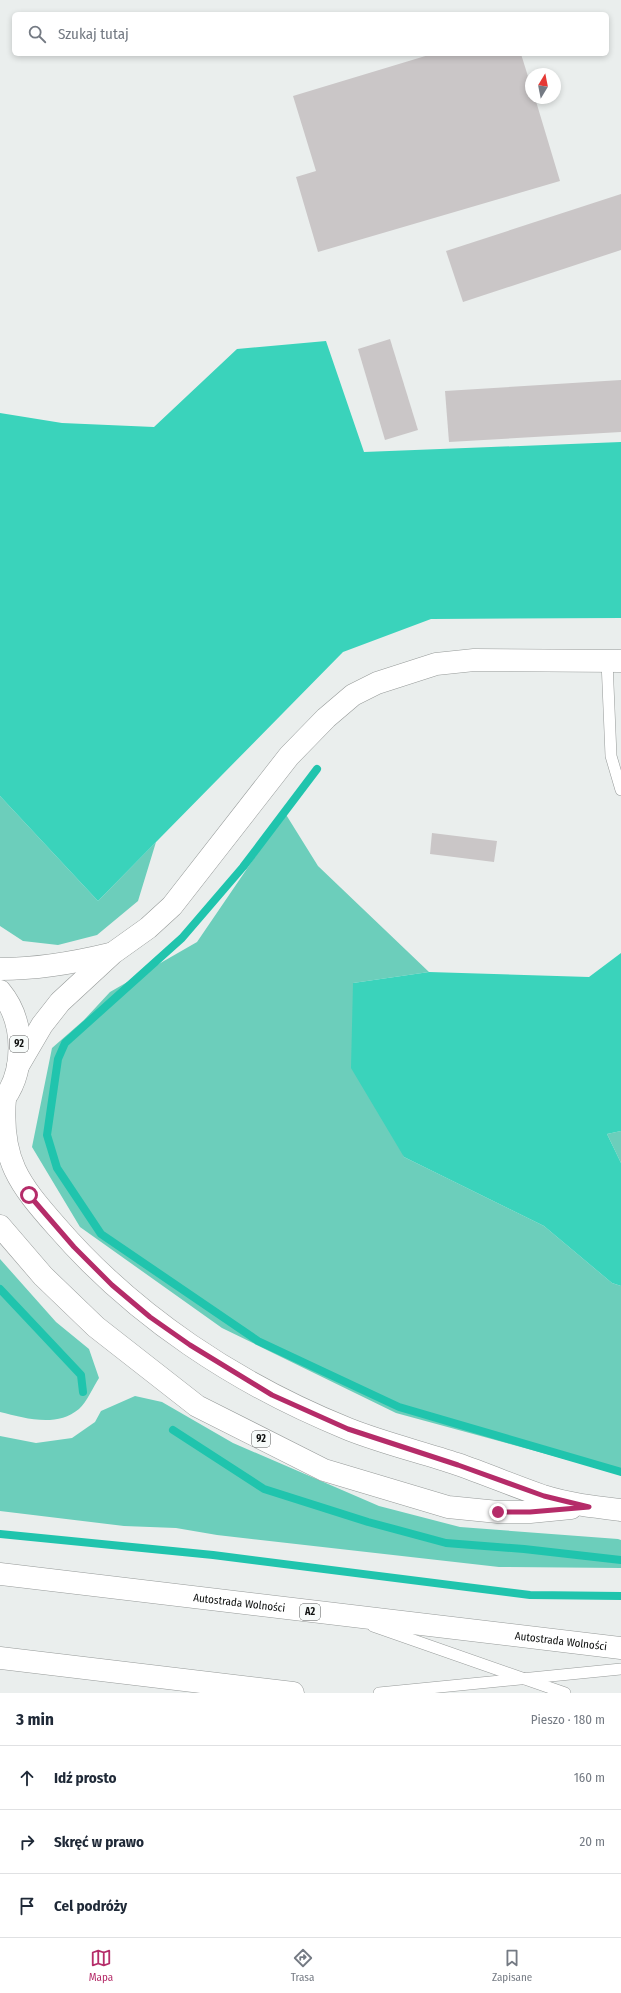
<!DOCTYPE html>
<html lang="pl">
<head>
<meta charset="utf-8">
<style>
  :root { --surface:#fff; --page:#f6f6f7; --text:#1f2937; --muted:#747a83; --line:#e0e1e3; --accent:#b52c69 }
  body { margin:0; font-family:"Fira Sans Condensed",sans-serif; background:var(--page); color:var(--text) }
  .compass { position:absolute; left:525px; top:68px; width:36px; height:36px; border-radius:50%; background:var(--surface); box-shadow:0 2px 6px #0003; rotate:10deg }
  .stop { position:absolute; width:12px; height:12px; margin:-9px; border:3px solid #b52c69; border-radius:50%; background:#fff }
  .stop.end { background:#b52c69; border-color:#fff; box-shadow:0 1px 4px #0008 }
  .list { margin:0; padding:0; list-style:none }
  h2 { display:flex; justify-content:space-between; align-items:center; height:52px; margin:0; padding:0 16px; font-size:17px }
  h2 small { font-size:13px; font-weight:400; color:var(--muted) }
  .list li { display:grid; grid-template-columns:26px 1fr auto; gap:12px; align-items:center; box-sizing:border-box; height:64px; padding:0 16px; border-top:1px solid var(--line) }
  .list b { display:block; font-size:15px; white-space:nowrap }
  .list em { font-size:13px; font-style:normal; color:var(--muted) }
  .icon { flex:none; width:22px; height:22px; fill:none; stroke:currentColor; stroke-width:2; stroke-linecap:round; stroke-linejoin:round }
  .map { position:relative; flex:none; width:621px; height:1693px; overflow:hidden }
  .search { position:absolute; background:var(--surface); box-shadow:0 2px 6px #0003; left:12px; right:12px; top:12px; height:44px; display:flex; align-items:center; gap:10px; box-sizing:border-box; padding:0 14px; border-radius:6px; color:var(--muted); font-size:15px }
  .sheet { height:244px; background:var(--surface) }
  nav { display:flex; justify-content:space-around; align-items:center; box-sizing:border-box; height:56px; border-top:1px solid var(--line); background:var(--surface); font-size:11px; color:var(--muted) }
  nav a { display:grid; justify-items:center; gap:2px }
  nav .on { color:var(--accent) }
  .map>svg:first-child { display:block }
</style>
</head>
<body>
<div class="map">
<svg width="621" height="1693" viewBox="0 0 621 1693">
  <rect width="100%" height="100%" fill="#eaeeed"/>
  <!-- green -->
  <g fill="#6ccebb">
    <polygon points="0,796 98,901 156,842 138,901 97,935 58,945 23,941 0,926"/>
    <polygon points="285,813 318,866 429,972 353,983 404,1157 544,1226 612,1283 621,1286 621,1471 605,1470 396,1413 222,1328 80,1227 32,1147 52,1048 84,1020 110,992 197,942"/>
    <polygon points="621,1131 621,1163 607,1134"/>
    <path d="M 0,1259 L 56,1322 L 89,1349 L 99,1378 C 93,1387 87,1402 79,1409 C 56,1428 25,1418 0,1412 Z"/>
    <polygon points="135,1396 162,1402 233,1443 379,1506 460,1527 618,1539 621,1540 621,1568 499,1567 217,1535 176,1528 124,1526 0,1511 0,1436 36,1443 72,1438 95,1422 101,1411"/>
  </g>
  <!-- forest -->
  <g fill="#3ad3bb">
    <polygon points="326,341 364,452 621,442 621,618 431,619 343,652 98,901 0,796 0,413 62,423 154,427 237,349"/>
    <polygon points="621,953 621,1131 607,1134 621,1163 621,1286 612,1283 544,1226 404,1157 351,1068 353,983 429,972 589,977"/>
  </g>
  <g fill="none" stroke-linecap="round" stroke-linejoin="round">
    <!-- stream -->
    <g stroke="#20c4ad" stroke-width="8">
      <polyline points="317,769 243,867 182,938 65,1043 58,1059 47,1135 57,1168 101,1234 258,1341 399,1407 621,1472"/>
      <polyline points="0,1289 81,1375 83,1392"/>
      <polyline points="173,1430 264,1489 368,1522 446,1543 524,1549 621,1560"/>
      <polyline points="0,1534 213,1555 530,1595 621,1596"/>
    </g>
  </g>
  <!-- building -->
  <g fill="#cac6c7">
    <polygon points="432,54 521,54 531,86 531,98 535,98 560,181 318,252 296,177 316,171 293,96"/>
    <polygon points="621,194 621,250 463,302 446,251"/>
    <polygon points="390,339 418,430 385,440 358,349"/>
    <polygon points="621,380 621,432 449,442 445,391"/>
    <polygon points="432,833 497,841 494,862 430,854"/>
  </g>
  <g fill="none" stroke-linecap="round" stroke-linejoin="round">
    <!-- service casing -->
    <g stroke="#969a99" stroke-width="12">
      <g id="service">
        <polyline points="607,661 611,756 621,790"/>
        <polyline points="373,1626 565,1693"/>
        <polyline points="379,1693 621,1669"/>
      </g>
    </g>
    <!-- minor casing -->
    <g stroke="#969a99" stroke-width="23">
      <g id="minor">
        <path d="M 0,969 C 37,969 73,963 110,954"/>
        <polyline points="18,1066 42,1025 60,1002 113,953 148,928 172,906 289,756 326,718 353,695 377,683 436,664 474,660 621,661"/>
      </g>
    </g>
    <!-- primary casing -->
    <g stroke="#969a99" stroke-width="23">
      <g id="primary">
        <path d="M 0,991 C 26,1022 26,1074 0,1104"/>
        <path d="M 5,1098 C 0,1160 19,1184 57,1227 C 135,1317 237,1384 348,1429 C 383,1443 421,1452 457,1464 C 486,1474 514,1486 543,1496 C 568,1504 595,1507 621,1510"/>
        <polyline points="0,1226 43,1276 96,1327 197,1406 324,1470 448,1507 498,1512 530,1512 571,1508"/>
      </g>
    </g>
    <!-- motorway casing -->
    <g stroke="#969a99" stroke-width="23">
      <g id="motorway">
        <path id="s1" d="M 0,1574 L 621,1648"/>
        <polyline points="0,1658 293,1693"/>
      </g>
    </g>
    <!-- service -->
    <use href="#service" stroke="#fff" stroke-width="11"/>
    <!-- minor -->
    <use href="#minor" stroke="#fff" stroke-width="22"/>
    <!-- primary -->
    <use href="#primary" stroke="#fff" stroke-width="22"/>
    <!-- motorway -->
    <use href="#motorway" stroke="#fff" stroke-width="22"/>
  </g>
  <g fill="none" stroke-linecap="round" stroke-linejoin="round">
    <!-- route -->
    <polyline stroke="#b52c69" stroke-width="5" points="29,1195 74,1247 112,1285 150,1317 190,1345 272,1395 348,1429 458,1465 544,1496 589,1507 530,1512 498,1512"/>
  </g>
  <g text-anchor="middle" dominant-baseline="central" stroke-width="4" stroke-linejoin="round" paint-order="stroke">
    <!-- shield labels -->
    <g fill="#f7fbfa" stroke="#555756" stroke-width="1">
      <rect x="10" y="1036" width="18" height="16" rx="3"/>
      <rect x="252" y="1431" width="18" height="16" rx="3"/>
      <rect x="300" y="1604" width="20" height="16" rx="3"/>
    </g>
    <g font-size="10" font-weight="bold" fill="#0f1110">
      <text x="19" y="1044">92</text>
      <text x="261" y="1439">92</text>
      <text x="310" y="1612">A2</text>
    </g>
    <!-- street labels -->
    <g font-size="11" fill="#0f1110" stroke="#f7fbfa">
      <text stroke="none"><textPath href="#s1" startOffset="241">Autostrada Wolności</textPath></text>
      <text stroke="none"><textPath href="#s1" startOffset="565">Autostrada Wolności</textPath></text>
    </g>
  </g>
</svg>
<svg class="compass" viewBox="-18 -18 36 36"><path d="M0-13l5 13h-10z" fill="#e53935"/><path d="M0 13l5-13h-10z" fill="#747a83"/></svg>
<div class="stop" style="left:29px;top:1195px"></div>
<div class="stop end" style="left:498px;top:1512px"></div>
<div class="search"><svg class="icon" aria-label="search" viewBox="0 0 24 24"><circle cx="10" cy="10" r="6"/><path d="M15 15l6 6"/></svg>Szukaj tutaj</div>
</div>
<section class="sheet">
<h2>3 min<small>Pieszo · 180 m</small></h2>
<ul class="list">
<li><svg class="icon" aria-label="ahead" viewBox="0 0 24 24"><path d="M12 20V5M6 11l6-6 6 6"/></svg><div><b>Idź prosto</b></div><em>160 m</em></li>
<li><svg class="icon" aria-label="right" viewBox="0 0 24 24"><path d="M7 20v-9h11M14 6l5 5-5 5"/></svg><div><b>Skręć w prawo</b></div><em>20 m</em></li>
<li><svg class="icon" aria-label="arrive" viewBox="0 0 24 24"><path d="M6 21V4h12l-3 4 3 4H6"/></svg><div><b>Cel podróży</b></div></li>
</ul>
</section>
<nav>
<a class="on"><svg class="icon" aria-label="map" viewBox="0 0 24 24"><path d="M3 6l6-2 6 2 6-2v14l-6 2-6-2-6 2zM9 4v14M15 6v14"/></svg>Mapa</a>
<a><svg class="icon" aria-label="directions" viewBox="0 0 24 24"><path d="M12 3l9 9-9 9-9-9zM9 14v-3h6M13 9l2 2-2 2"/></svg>Trasa</a>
<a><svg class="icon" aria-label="saved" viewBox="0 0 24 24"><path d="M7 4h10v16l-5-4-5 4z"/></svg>Zapisane</a>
</nav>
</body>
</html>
